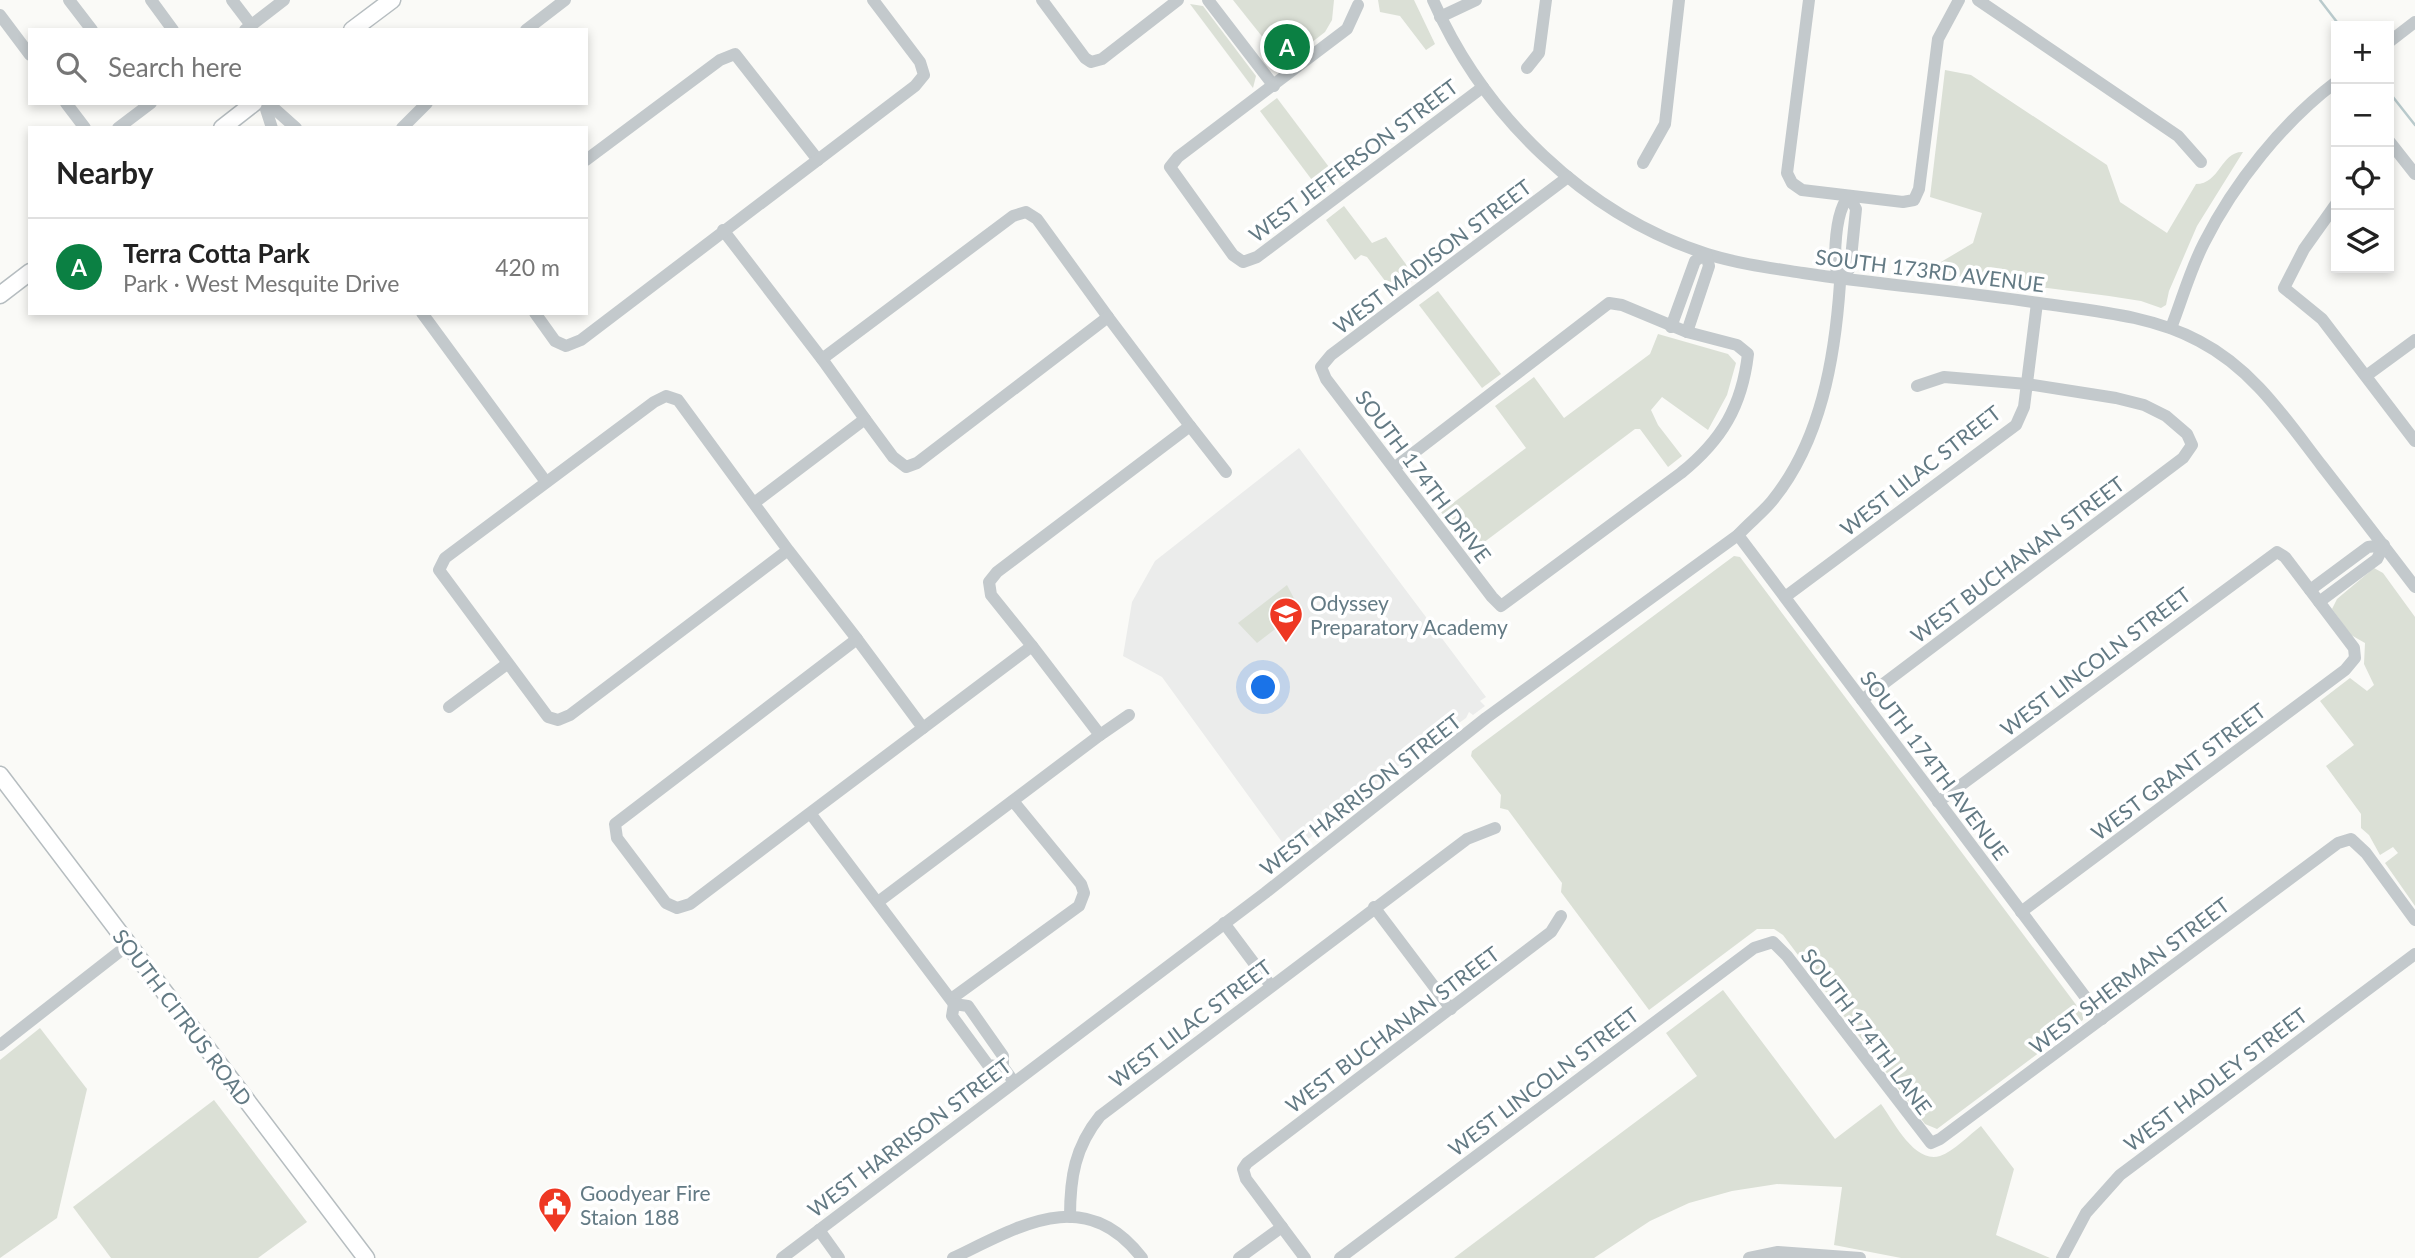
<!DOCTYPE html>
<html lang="en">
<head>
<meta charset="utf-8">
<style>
  :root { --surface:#fff; --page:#f2f2f2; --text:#222; --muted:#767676; --line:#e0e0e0; --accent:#0b8043 }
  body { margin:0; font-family:Lato,sans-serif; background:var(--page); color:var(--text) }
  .controls { position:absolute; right:21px; top:21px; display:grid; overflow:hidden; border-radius:0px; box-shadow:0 4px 10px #0003 }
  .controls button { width:63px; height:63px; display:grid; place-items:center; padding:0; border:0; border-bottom:2px solid var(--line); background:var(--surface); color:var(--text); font:35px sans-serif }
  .you { position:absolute; left:1264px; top:688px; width:24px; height:24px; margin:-18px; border:5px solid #fff; border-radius:50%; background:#1a73e8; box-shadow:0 0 0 10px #1a73e833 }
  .badge { display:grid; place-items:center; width:46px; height:46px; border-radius:50%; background:var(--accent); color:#fff; font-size:23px; font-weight:700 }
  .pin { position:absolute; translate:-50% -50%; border:4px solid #fff; box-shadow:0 2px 7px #0006 }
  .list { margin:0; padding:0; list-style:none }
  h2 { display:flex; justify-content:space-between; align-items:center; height:91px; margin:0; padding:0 28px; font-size:30px }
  h2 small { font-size:23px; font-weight:400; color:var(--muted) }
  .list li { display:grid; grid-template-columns:46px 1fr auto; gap:21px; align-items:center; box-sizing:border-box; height:98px; padding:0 28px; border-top:2px solid var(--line) }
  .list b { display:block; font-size:26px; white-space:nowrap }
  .list p { margin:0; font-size:23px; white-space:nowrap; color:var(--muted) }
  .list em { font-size:23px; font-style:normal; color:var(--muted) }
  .icon { flex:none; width:38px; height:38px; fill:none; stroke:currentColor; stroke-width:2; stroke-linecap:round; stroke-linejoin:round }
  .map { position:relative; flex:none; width:2415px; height:1258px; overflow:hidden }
  .search { position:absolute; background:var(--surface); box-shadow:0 4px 10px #0003; left:28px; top:28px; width:560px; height:77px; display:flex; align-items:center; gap:18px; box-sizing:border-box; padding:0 24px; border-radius:0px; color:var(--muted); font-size:26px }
  .panel { position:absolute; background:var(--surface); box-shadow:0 4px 10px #0003; left:28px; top:126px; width:560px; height:189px; border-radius:0px }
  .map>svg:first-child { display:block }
</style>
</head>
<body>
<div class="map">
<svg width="2415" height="1258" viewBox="0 0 2415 1258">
  <rect width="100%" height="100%" fill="#fafaf7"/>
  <!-- built -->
  <polygon fill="#ebeceb" points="1299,448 1486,697 1480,701 1485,706 1473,715 1469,712 1466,718 1394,769 1321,828 1314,828 1315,834 1290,853 1162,677 1123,656 1132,602 1155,561"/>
  <!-- green -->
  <g fill="#dbe0d6">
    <polygon points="1233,0 1334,0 1332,20 1325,32 1284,64"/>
    <polygon points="1378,0 1414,0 1435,44 1426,50 1400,16 1380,12"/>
    <polygon points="1190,4 1203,6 1256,76 1253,88"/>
    <path d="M 1945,70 L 1971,75 L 2107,165 L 2120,202 L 2167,233 L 2196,184 C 2220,184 2221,151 2243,152 L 2197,226 L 2169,291 L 2166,305 L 2161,308 L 2141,301 L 2109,296 L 1924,272 L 1973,243 L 1982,213 L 1930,197 Z"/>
    <polygon points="1277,98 1338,179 1321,192 1260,111"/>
    <polygon points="1344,206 1372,243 1386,237 1416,278 1395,294 1367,257 1361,255 1355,260 1326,220"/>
    <polygon points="1438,291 1501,374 1482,388 1419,305"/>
    <polygon points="1658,334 1728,354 1736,363 1727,395 1708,430 1662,397 1651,410 1658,425 1682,456 1668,467 1640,429 1635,429 1471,552 1441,512 1526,448 1495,406 1534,377 1564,418 1650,354"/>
    <polygon points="1734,556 1740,557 2083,1014 2083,1020 1937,1129 1925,1124 1783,935 1774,929 1757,929 1649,1010 1561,892 1562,883 1508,810 1500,808 1501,795 1471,756 1472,751"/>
    <polygon points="2374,568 2383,573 2415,617 2415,906 2385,863 2398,853 2393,847 2380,855 2369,835 2361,828 2361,814 2326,766 2354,745 2320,701 2350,678 2367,691 2374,685 2364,664 2365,643 2351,635 2332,609 2337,599"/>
    <polygon points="1287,585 1300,610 1257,643 1238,623"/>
    <path d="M 1723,990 L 1835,1139 L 1881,1104 C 1893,1120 1914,1164 1940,1156 C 1954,1151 1969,1135 1981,1126 L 2014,1169 L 1996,1235 L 2050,1258 L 1901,1258 L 1834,1245 L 1842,1187 L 1777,1184 L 1732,1191 L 1689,1203 L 1650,1221 L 1594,1258 L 1454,1258 L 1697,1076 L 1666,1033 Z"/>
    <polygon points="40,1028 87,1089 57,1218 0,1258 0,1060"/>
    <polygon points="214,1100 307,1222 258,1258 111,1258 73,1207"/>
  </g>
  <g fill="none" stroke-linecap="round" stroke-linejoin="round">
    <!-- stream -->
    <g stroke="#b9cacc" stroke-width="2.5">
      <polyline points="2320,0 2340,26"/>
      <polyline points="2389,92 2415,125"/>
    </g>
    <!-- major casing -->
    <g stroke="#b6bdc0" stroke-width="19">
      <g id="major">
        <polyline points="352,30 392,0"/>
        <polyline points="222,128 254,103"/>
        <polyline points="0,295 30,272"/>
        <polyline points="0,775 366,1258"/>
      </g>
    </g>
    <!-- minor -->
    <g stroke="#c3c9cc" stroke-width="12">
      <polyline points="69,0 92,30"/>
      <polyline points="151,0 173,30"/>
      <polyline points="232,0 251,25"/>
      <polyline points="1042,0 1085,58 1091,62 1102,59 1178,0"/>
      <polyline points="1208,0 1274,86"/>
      <path d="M 1433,0 C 1484,116 1586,215 1707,254 C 1739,264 1771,268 1803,273 C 1882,285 1961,291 2039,303 C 2093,311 2151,315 2199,341 C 2253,369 2285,418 2322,466 C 2353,506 2384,546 2415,587"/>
      <polyline points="1809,0 1787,173 1792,183 1802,190 1903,202 1914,200 1919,189 1938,39 1959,0"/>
      <polyline points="1978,0 2178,136 2201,162"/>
      <polyline points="1358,5 1347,29 1178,157 1170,167 1233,255 1243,262 1257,257 1483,87"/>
      <polyline points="0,15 30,55"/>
      <polyline points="1440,17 1476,0"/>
      <polyline points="245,30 284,0"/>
      <polyline points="526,30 565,0"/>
      <polyline points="2389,42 2415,22"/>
      <polyline points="1527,68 1539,53 1546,0"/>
      <polyline points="66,103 85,128"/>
      <polyline points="264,103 272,128"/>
      <polyline points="268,103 296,128"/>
      <polyline points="118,128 151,103"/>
      <polyline points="402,128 427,103"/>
      <polyline points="2389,141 2415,174"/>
      <polyline points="586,160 720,60 735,54 818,160"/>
      <polyline points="1643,163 1665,124 1679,0"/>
      <polyline points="2336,204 2304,249 2284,288 2322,319 2415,441"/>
      <polyline points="723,230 822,359"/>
      <polyline points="422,313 546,482"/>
      <polyline points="535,313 555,341 566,346 581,340 915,86 924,75 920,62 873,0"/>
      <polyline points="1671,327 1695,261 1706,254 1709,266 1687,332"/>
      <path d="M 2171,328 C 2182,300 2190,270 2204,243 C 2234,183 2283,122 2336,82"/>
      <polyline points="2366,376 2415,340"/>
      <polyline points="865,419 822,359 1013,216 1026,212 1037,219 1108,317"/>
      <path d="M 1394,468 L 1609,303 L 1622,305 L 1687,332 L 1737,345 L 1748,354 C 1742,406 1722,440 1681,473 L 1501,606 L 1492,597 L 1326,379 L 1321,367 L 1331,355 L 1568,177"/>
      <polyline points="754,503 865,419 893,457 906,467 917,463 1108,317 1190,426"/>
      <polyline points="1738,535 2102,1019"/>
      <polyline points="788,550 678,400 666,396 654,402 445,558 439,570 548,717 558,720 570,715 788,550 857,639"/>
      <polyline points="2310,590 2368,547 2384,545 2377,559 2319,602"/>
      <polyline points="1785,597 2016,425 2024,407 2037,303"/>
      <polyline points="1862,700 2183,458 2192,445 2187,434 2166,416 2144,405 2116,398 2027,384 1944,377 1917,386"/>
      <polyline points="449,707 507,664"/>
      <polyline points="923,728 1032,646 991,595 989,582 997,572 1190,426 1226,472"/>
      <polyline points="1100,735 1129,715"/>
      <polyline points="1938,802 2277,552 2285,557 2354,648 2355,658 2345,670 2021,912"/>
      <polyline points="810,813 923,728 857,639 615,824 617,838 666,903 677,908 690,904 810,813 954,1004 968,1006 1003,1056 1003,1067 1014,1082"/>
      <polyline points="878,902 1100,735 1032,646"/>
      <polyline points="1374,907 1451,1009"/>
      <polyline points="1224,923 1271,986"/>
      <polyline points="951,999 1079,906 1084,893 1081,884 1013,801"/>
      <polyline points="954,1004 952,1016 988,1065 1003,1067"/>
      <polyline points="0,1045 128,945"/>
      <path d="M 1070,1217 C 1070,1177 1075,1147 1100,1116 L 1467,839 L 1495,828"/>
      <polyline points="819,1230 839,1258"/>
      <path d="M 782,1258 L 1265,893 L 1486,718 L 1738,535 C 1749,523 1762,513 1772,501 C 1821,441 1835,358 1840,283 C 1841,276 1835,270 1835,263 C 1835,244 1836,210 1849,196 L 1856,209 L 1850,268 L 1841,279"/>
      <path d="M 953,1258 C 1020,1226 1085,1184 1142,1258"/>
      <polyline points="1239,1258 1282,1227"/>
      <polyline points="1305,1258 1246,1179 1243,1169 1247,1163 1551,932 1561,916"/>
      <polyline points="1340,1258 1754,948 1773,942 1787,956 1931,1143 1940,1139 2338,843 2351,839 2366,853 2415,920"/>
      <polyline points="1749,1258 1778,1252 1860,1258"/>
      <polyline points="2062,1258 2086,1213 2120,1175 2415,954"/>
    </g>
    <!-- major -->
    <use href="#major" stroke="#fff" stroke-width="16"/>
  </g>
  <!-- icons -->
  <defs>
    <g id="school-pin" transform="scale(1.75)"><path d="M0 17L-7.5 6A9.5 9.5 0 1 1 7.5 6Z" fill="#ee3823" stroke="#fff"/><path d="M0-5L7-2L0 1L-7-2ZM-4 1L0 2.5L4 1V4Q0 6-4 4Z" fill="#fff"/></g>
    <g id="civic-pin" transform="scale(1.75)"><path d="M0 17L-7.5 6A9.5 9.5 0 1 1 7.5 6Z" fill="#ee3823" stroke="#fff"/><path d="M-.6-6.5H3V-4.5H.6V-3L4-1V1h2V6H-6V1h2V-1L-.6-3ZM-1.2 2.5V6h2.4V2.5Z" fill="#fff"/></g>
  </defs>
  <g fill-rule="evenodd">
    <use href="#school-pin" x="1286" y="614"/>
    <use href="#civic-pin" x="555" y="1204"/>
  </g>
  <g text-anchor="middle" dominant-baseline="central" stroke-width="7" stroke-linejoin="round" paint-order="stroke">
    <!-- street labels -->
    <g font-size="21" fill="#637a84" stroke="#fff">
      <text transform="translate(1353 160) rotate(-37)">WEST JEFFERSON STREET</text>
      <text transform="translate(1432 256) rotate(-37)">WEST MADISON STREET</text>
      <text transform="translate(1930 270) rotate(7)">SOUTH 173RD AVENUE</text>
      <text transform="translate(1920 470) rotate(-38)">WEST LILAC STREET</text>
      <text transform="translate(1424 476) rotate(53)">SOUTH 174TH DRIVE</text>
      <text transform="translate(2017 559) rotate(-37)">WEST BUCHANAN STREET</text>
      <text transform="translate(2095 661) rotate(-37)">WEST LINCOLN STREET</text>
      <text transform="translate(1935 765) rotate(53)">SOUTH 174TH AVENUE</text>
      <text transform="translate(2178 771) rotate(-37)">WEST GRANT STREET</text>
      <text transform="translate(1360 794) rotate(-38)">WEST HARRISON STREET</text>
      <text transform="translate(2129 975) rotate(-37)">WEST SHERMAN STREET</text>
      <text transform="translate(183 1017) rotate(53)">SOUTH CITRUS ROAD</text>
      <text transform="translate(1190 1023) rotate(-37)">WEST LILAC STREET</text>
      <text transform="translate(1392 1029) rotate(-37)">WEST BUCHANAN STREET</text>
      <text transform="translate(1867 1031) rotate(53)">SOUTH 174TH LANE</text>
      <text transform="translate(2215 1079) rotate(-37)">WEST HADLEY STREET</text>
      <text transform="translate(1543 1081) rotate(-37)">WEST LINCOLN STREET</text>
      <text transform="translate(909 1137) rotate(-37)">WEST HARRISON STREET</text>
    </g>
    <!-- poi labels -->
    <g font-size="21" fill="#637a84" stroke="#fff" text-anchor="start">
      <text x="1310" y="602">Odyssey<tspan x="1310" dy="24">Preparatory Academy</tspan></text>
      <text x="580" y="1192">Goodyear Fire<tspan x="580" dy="24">Staion 188</tspan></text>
    </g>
  </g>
</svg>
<div class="controls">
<button>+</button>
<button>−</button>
<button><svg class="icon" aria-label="locate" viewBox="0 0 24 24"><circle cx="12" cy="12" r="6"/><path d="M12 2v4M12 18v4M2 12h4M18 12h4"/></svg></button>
<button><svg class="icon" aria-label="layers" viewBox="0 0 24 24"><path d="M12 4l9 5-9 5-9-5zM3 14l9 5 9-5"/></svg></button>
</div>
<div class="you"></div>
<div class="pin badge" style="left:1287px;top:47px">A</div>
<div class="search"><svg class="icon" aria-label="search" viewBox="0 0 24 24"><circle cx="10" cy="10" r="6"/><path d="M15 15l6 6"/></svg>Search here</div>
<section class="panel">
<h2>Nearby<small></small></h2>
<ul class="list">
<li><span class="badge">A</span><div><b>Terra Cotta Park</b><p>Park · West Mesquite Drive</p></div><em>420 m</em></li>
</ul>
</section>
</div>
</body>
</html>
